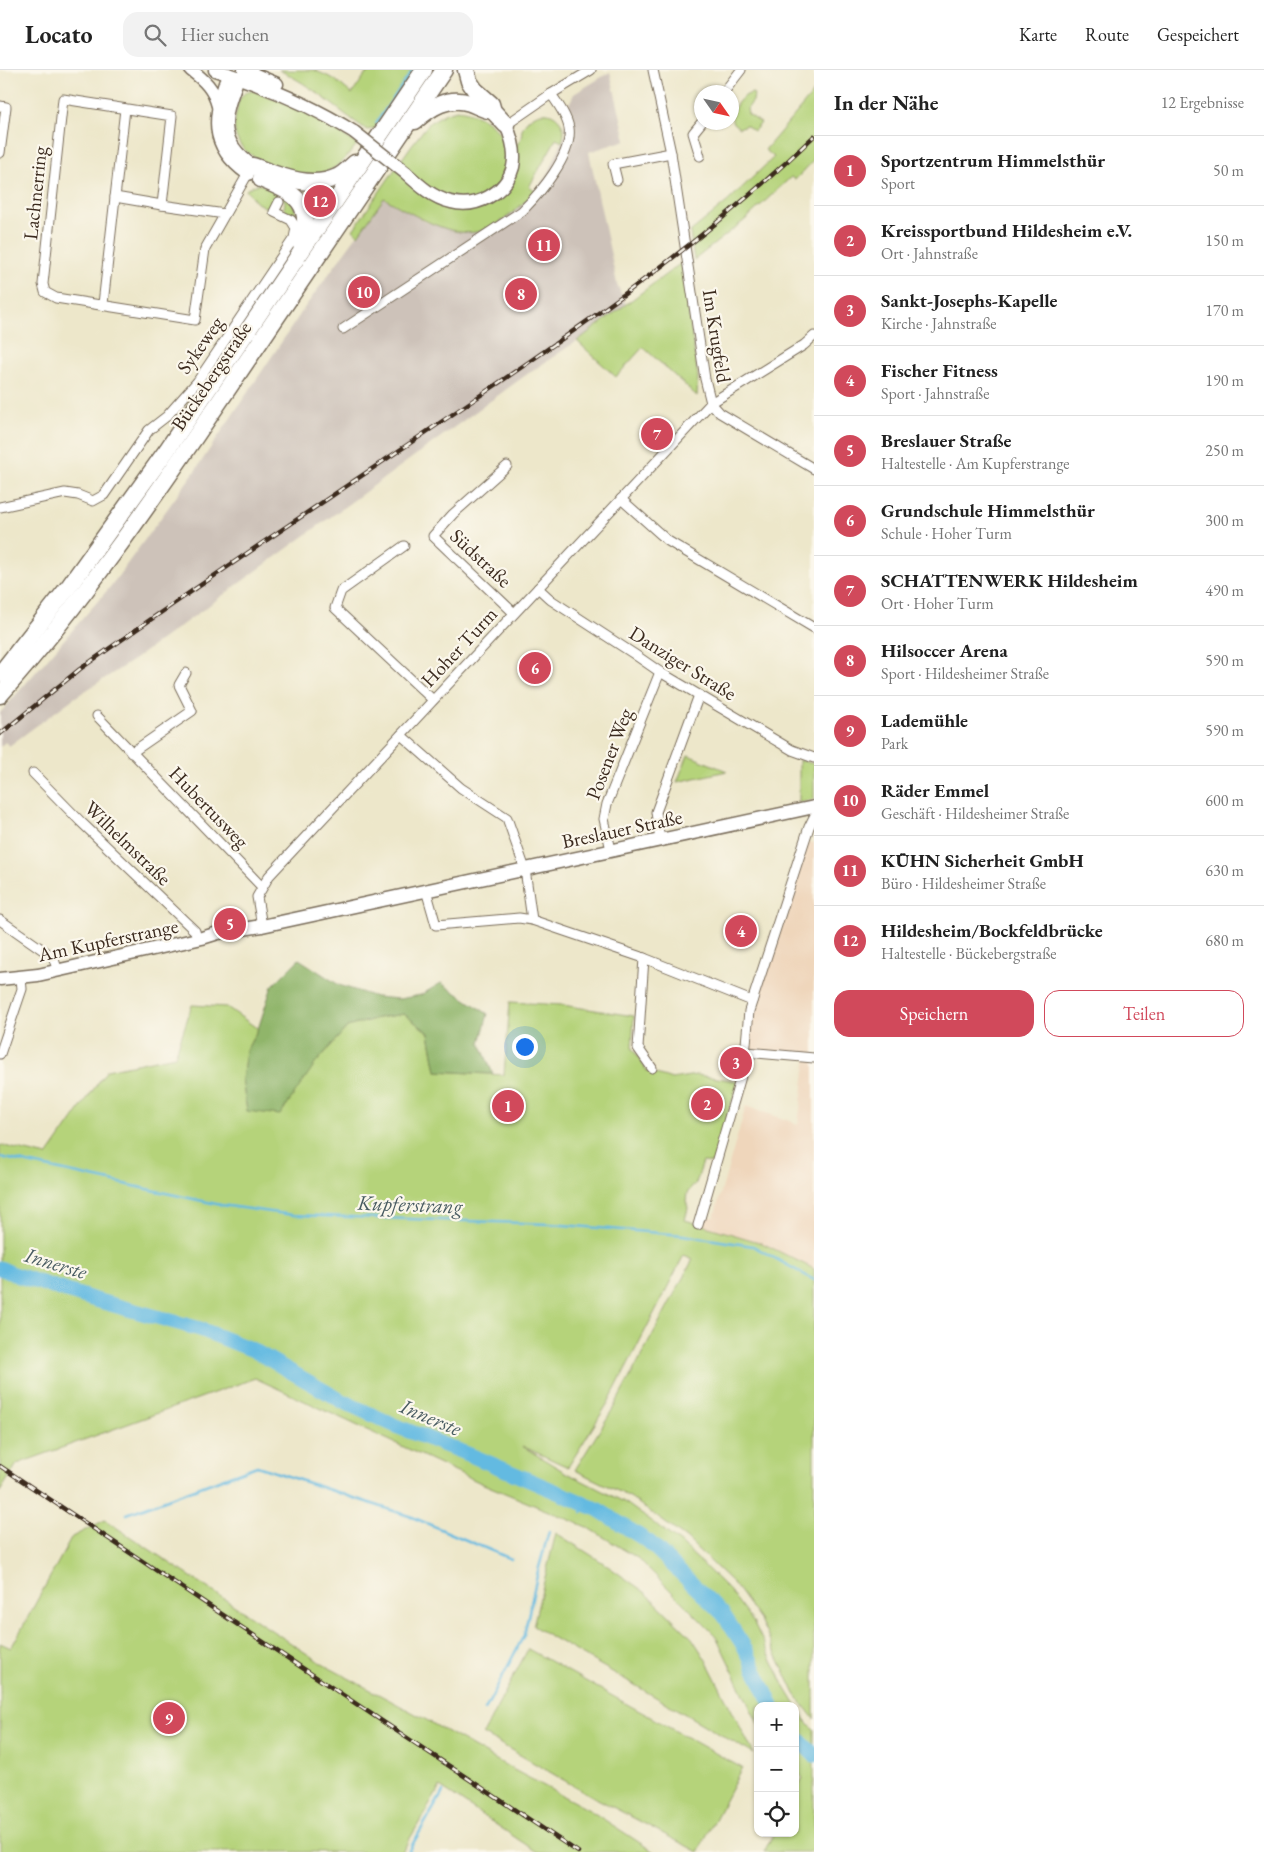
<!DOCTYPE html>
<html lang="de">
<head>
<meta charset="utf-8">
<style>
  :root { --surface:#fff; --page:#f2f2f2; --text:#222; --muted:#767676; --line:#e0e0e0; --accent:#d1495b }
  body { margin:0; font-family:"EB Garamond",serif; background:var(--page); color:var(--text) }
  .controls { position:absolute; right:15px; bottom:15px; display:grid; overflow:hidden; border-radius:10px; box-shadow:0 1px 4px #0004 }
  .controls button { width:45px; height:45px; display:grid; place-items:center; padding:0; border:0; border-bottom:1px solid var(--line); background:var(--surface); color:var(--text); font:25px sans-serif }
  .compass { position:absolute; left:694px; top:15px; width:45px; height:45px; border-radius:50%; background:var(--surface); box-shadow:0 1px 4px #0004; rotate:124deg }
  .you { position:absolute; left:524px; top:976px; width:18px; height:18px; margin:-12px; border:4px solid #fff; border-radius:50%; background:#1a73e8; box-shadow:0 0 0 8px #1a73e833 }
  .badge { display:grid; place-items:center; width:32px; height:32px; border-radius:50%; background:var(--accent); color:#fff; font-size:16px; font-weight:700 }
  .pin { position:absolute; translate:-50% -50%; border:2px solid #fff; box-shadow:0 1px 5px #0006 }
  .list { margin:0; padding:0; list-style:none }
  h2 { display:flex; justify-content:space-between; align-items:center; height:65px; margin:0; padding:0 20px; font-size:21px }
  h2 small { font-size:16px; font-weight:400; color:var(--muted) }
  .list li { display:grid; grid-template-columns:32px 1fr auto; gap:15px; align-items:center; box-sizing:border-box; height:70px; padding:0 20px; border-top:1px solid var(--line) }
  .list b { display:block; font-size:19px; white-space:nowrap }
  .list p { margin:0; font-size:16px; white-space:nowrap; color:var(--muted) }
  .list em { font-size:16px; font-style:normal; color:var(--muted) }
  .actions { display:flex; gap:10px; padding:15px 20px }
  .actions a { flex:1; padding:11px 0; border:1px solid var(--accent); border-radius:15px; text-align:center; font-size:18px; color:var(--accent) }
  .actions .main { background:var(--accent); color:#fff }
  .icon { flex:none; width:28px; height:28px; fill:none; stroke:currentColor; stroke-width:2; stroke-linecap:round; stroke-linejoin:round }
  .map { position:relative; flex:none; width:814px; height:1782px; overflow:hidden }
  header { display:flex; align-items:center; gap:30px; box-sizing:border-box; height:70px; padding:0 25px; background:var(--surface); border-bottom:1px solid var(--line) }
  header strong { font-size:24px }
  nav { display:flex; gap:28px; margin-inline-start:auto; font-size:18px }
  .search { width:350px; height:45px; background:var(--page); display:flex; align-items:center; gap:12px; box-sizing:border-box; padding:0 18px; border-radius:15px; color:var(--muted); font-size:19px }
  main { display:flex }
  aside { flex:1; background:var(--surface) }
  .map>svg:first-child { display:block }
</style>
</head>
<body>
<header>
<strong>Locato</strong>
<div class="search"><svg class="icon" aria-label="search" viewBox="0 0 24 24"><circle cx="10" cy="10" r="6"/><path d="M15 15l6 6"/></svg>Hier suchen</div>
<nav><a>Karte</a><a>Route</a><a>Gespeichert</a></nav>
</header>
<main>
<div class="map">
<svg width="814" height="1782" viewBox="0 0 814 1782">
  <rect width="100%" height="100%" fill="#fbf7ec"/>
  <filter id="ink" filterUnits="userSpaceOnUse"><feTurbulence type="fractalNoise" baseFrequency=".02" numOctaves="2"/><feDisplacementMap in="SourceGraphic" scale="10" xChannelSelector="R" yChannelSelector="G"/><feConvolveMatrix kernelMatrix="1 2 1 2 8 2 1 2 1" color-interpolation-filters="sRGB"/></filter>
  <filter id="wash" filterUnits="userSpaceOnUse"><feTurbulence type="fractalNoise" baseFrequency=".0096" numOctaves="4" result="noise"/><feDisplacementMap in="SourceGraphic" scale="20" xChannelSelector="R" yChannelSelector="G"/><feGaussianBlur stdDeviation="1.12" result="paint"/><feColorMatrix in="noise" values="0 0 0 0 0 0 0 0 0 0 0 0 0 0 0 0 0 1.4 0 .05"/><feComposite in="paint" operator="in"/></filter>
  <g filter="url(#wash)">
    <rect width="100%" height="100%" fill="#ede7ca"/>
    <!-- built -->
    <polygon fill="#efd6bb" points="804,771 814,773 814,1199 762,1173 702,1156 705,1146 714,1147 746,1036 798,1054 807,987 746,982 746,958"/>
    <!-- industrial -->
    <polygon fill="#cdc2b9" points="610,2 626,70 589,82 617,214 626,235 577,271 526,305 135,589 74,628 9,676 5,672 0,677 0,643 111,516 195,401 305,237 384,128 426,152 465,163 478,162 490,157 504,148 535,121 549,102 562,72 575,52 569,34 574,24"/>
    <!-- green -->
    <g fill="#b5d37a" stroke="#787e4c">
      <path d="M 279,0 L 314,0 L 334,9 L 352,24 L 365,5 L 372,0 L 415,0 L 374,59 L 367,60 C 336,39 313,16 279,0 Z"/>
      <path d="M 251,20 L 305,40 L 357,74 C 349,85 339,97 326,102 C 305,111 251,93 239,73 C 233,63 234,51 237,40 C 238,29 241,24 251,20 Z"/>
      <polygon points="814,22 814,90 795,110 791,107 745,150 694,190 690,162 727,132 774,87 765,80"/>
      <path d="M 752,23 L 754,24 L 753,31 L 747,39 L 748,44 L 761,53 L 754,61 L 746,55 L 739,58 L 732,52 C 731,39 740,26 752,23 Z"/>
      <path d="M 457,40 C 477,42 499,54 505,76 C 506,79 506,84 506,87 C 511,81 518,75 521,68 C 522,65 521,60 523,57 C 530,43 549,37 559,50 C 565,57 565,63 562,72 L 556,69 L 529,117 L 535,121 C 520,137 499,158 476,162 C 448,167 407,141 384,128 L 358,165 L 353,160 L 411,76 L 429,53 L 446,43 Z"/>
      <polygon points="260,114 292,128 297,148 286,142 284,139 285,130 276,126 272,136 267,138 257,133 246,120 252,116"/>
      <polygon points="681,193 698,307 697,326 643,277 616,307 577,271"/>
      <polygon points="688,685 727,701 677,712"/>
      <polygon points="799,690 814,694 814,729 799,733"/>
      <polygon points="510,932 562,935 634,946 632,978 647,1001 672,1009 696,1005 738,1011 713,1093 703,1092 696,1113 687,1123 686,1131 688,1138 685,1150 762,1173 814,1199 814,1649 795,1624 760,1550 734,1514 686,1468 630,1427 575,1400 614,1337 693,1189 684,1185 608,1333 568,1397 522,1376 563,1401 626,1433 681,1473 729,1520 754,1553 786,1619 805,1650 814,1659 814,1782 764,1782 774,1763 795,1763 795,1721 803,1708 795,1700 795,1636 758,1636 758,1654 716,1566 639,1489 589,1458 481,1413 255,1308 17,1394 0,1422 0,1075 47,1086 107,1000 175,986 192,935 227,937 258,959 246,981 242,1009 247,1041 315,994 347,957 378,948 404,944 429,963 436,1001 504,1005"/>
      <polygon points="105,1450 324,1595 423,1648 512,1699 591,1741 654,1782 537,1782 440,1717 402,1782 0,1782 0,1573 11,1578 72,1467"/>
      <polygon points="556,1463 602,1492 646,1523 692,1568 706,1590 754,1684 533,1556"/>
      <polygon points="528,1579 742,1698 698,1782 590,1725 483,1664"/>
    </g>
    <!-- forest -->
    <polygon fill="#90b56a" stroke="#667044" points="299,889 339,915 376,927 399,929 421,925 441,913 488,944 480,973 493,1004 436,1001 429,963 404,944 378,948 347,957 315,994 280,1045 247,1041 242,1009 246,981 258,959 272,916"/>
    <g fill="none" stroke-linecap="round" stroke-linejoin="round">
      <!-- stream -->
      <g stroke="#64bae1" stroke-width="2.5">
        <polyline points="376,53 413,0"/>
        <polyline points="0,1087 221,1135 293,1145 551,1154 683,1165 753,1176 814,1210"/>
        <polyline points="582,1442 587,1434"/>
        <polyline points="127,1444 257,1396 412,1447 511,1489"/>
        <polyline points="485,1640 524,1565 538,1501 549,1461"/>
        <polyline points="408,1782 443,1722"/>
      </g>
      <!-- river -->
      <g stroke="#64bae1" stroke-width="15">
        <polyline points="0,1198 16,1205 92,1229 200,1259 253,1280 342,1331 396,1356 475,1387 597,1439 649,1472 723,1544 745,1578 772,1636"/>
        <polyline points="795,1666 814,1685"/>
      </g>
    </g>
  </g>
  <g filter="url(#ink)">
    <g fill="none" stroke-linecap="round" stroke-linejoin="round">
      <!-- street casing -->
      <g stroke="#796c5a" stroke-width="11">
        <g id="street">
          <polyline points="653,0 671,83 705,309 711,333 720,343 814,399"/>
          <polyline points="724,22 741,0"/>
          <polyline points="0,36 6,37 0,83"/>
          <polyline points="506,55 551,24 591,0"/>
          <polyline points="700,86 693,63 702,52"/>
          <polyline points="617,110 613,94 671,83"/>
          <polyline points="115,127 162,135"/>
          <polyline points="225,144 162,135 172,46 63,29 43,214 45,222 56,228 195,250 205,179 250,100"/>
          <polyline points="103,234 125,39"/>
          <path d="M 343,259 L 522,141 C 540,123 573,85 569,58 C 567,46 558,34 551,24"/>
          <polyline points="507,396 453,444 433,466 514,543"/>
          <polyline points="621,429 668,471 814,558"/>
          <polyline points="0,437 65,423 78,425 93,431 104,425 149,360 167,346 197,312 294,168 296,158 291,150 274,142 279,132"/>
          <polyline points="404,476 341,521 335,538 433,630"/>
          <polyline points="538,518 551,530 634,584 660,602 792,680 814,688"/>
          <polyline points="97,646 262,817"/>
          <polyline points="401,665 461,718 507,748 525,799 532,850"/>
          <polyline points="131,683 192,641 179,615 186,603"/>
          <polyline points="33,703 81,752 195,861 197,869"/>
          <polyline points="660,770 656,742 699,625"/>
          <polyline points="611,780 604,749 607,734 660,602"/>
          <polyline points="426,820 436,855 519,848 532,850 644,888"/>
          <polyline points="0,850 53,887 58,901"/>
          <polyline points="262,856 257,827 269,806 711,333 804,275 814,266"/>
          <polyline points="746,982 814,988"/>
          <polyline points="0,984 22,919 21,908"/>
          <polyline points="652,998 638,978 644,888 752,931"/>
          <polyline points="698,1155 744,996 749,941 809,757 814,747"/>
        </g>
      </g>
      <!-- secondary casing -->
      <g stroke="#796c5a" stroke-width="15">
        <g id="secondary">
          <path d="M 191,0 C 204,10 214,19 218,36"/>
          <path d="M 215,0 C 264,15 311,35 354,62"/>
          <polyline points="244,0 277,14"/>
          <path d="M 228,4 C 214,46 207,75 248,104"/>
          <path d="M 238,8 C 224,45 215,70 253,96"/>
          <path d="M 406,103 C 419,115 433,128 451,132 C 476,139 506,123 513,97 C 516,83 512,68 506,55"/>
          <polyline points="0,909 38,905 202,868 218,863 262,856 814,737"/>
        </g>
      </g>
      <!-- highway casing -->
      <g stroke="#796c5a" stroke-width="19">
        <g id="highway">
          <polyline points="466,0 469,11 475,20 491,34 493,41 506,55"/>
          <path d="M 415,51 C 431,37 448,26 470,33 C 478,36 484,40 493,41"/>
          <path d="M 253,96 C 278,105 310,120 337,107 C 344,104 349,98 355,93"/>
          <path d="M 261,109 C 297,124 314,133 301,175"/>
          <polyline points="0,604 70,515 167,380 424,0"/>
          <path d="M 0,625 C 80,535 149,435 217,335 C 293,224 368,111 444,0"/>
        </g>
      </g>
      <!-- street -->
      <use href="#street" stroke="#fff" stroke-width="9"/>
      <!-- secondary -->
      <use href="#secondary" stroke="#fff" stroke-width="12"/>
      <!-- highway -->
      <use href="#highway" stroke="#fff" stroke-width="16"/>
      <!-- rail casing -->
      <g stroke="#3b2a1e" stroke-width="4.5">
        <g id="rail">
          <path d="M 0,664 L 80,599 L 137,559 C 249,481 362,406 475,329 C 594,248 710,167 814,66"/>
          <polyline points="0,1396 578,1782"/>
        </g>
      </g>
      <!-- rail -->
      <use href="#rail" stroke="#fbf7ec" stroke-width="2.5" stroke-dasharray="8" stroke-linecap="butt"/>
      <!-- secondary-bridge casing -->
      <g stroke="#796c5a" stroke-width="15" stroke-linecap="butt">
        <polyline id="secondary-bridge" points="354,62 406,103"/>
      </g>
      <!-- secondary-bridge -->
      <use href="#secondary-bridge" stroke="#fff" stroke-width="12"/>
    </g>
  </g>
  <g text-anchor="middle" dominant-baseline="central" stroke-width="4.5" stroke-linejoin="round" paint-order="stroke">
    <!-- street labels -->
    <g font-size="20" fill="#3b2a1e" stroke="#fbf7ec">
      <text transform="translate(35 123) rotate(-84)">Lachnerring</text>
      <text transform="translate(717 266) rotate(81)">Im Krugfeld</text>
      <text transform="translate(200 275) rotate(-55)">Sykeweg</text>
      <text transform="translate(211 306) rotate(-56)">Bückebergstraße</text>
      <text transform="translate(481 488) rotate(43)">Südstraße</text>
      <text transform="translate(459 577) rotate(-47)">Hoher Turm</text>
      <text transform="translate(683 593) rotate(32)">Danziger Straße</text>
      <text transform="translate(609 684) rotate(-69)">Posener Weg</text>
      <text transform="translate(209 737) rotate(46)">Hubertusweg</text>
      <text transform="translate(622 759) rotate(-12)">Breslauer Straße</text>
      <text transform="translate(128 773) rotate(44)">Wilhelmstraße</text>
      <text transform="translate(108 870) rotate(-12)">Am Kupferstrange</text>
    </g>
    <!-- water labels -->
    <g font-size="21" font-style="italic" fill="#495c62" stroke="#fbf7ec">
      <text transform="translate(410 1134) rotate(2)">Kupferstrang</text>
      <text transform="translate(56 1193) rotate(17)">Innerste</text>
      <text transform="translate(431 1347) rotate(23)">Innerste</text>
    </g>
  </g>
</svg>
<div class="controls">
<button>+</button>
<button>−</button>
<button><svg class="icon" aria-label="locate" viewBox="0 0 24 24"><circle cx="12" cy="12" r="6"/><path d="M12 2v4M12 18v4M2 12h4M18 12h4"/></svg></button>
</div>
<svg class="compass" viewBox="-18 -18 36 36"><path d="M0-13l5 13h-10z" fill="#e53935"/><path d="M0 13l5-13h-10z" fill="#767676"/></svg>
<div class="you"></div>
<div class="pin badge" style="left:508px;top:1036px">1</div>
<div class="pin badge" style="left:707px;top:1034px">2</div>
<div class="pin badge" style="left:736px;top:993px">3</div>
<div class="pin badge" style="left:741px;top:861px">4</div>
<div class="pin badge" style="left:230px;top:854px">5</div>
<div class="pin badge" style="left:535px;top:598px">6</div>
<div class="pin badge" style="left:657px;top:364px">7</div>
<div class="pin badge" style="left:521px;top:224px">8</div>
<div class="pin badge" style="left:169px;top:1648px">9</div>
<div class="pin badge" style="left:364px;top:222px">10</div>
<div class="pin badge" style="left:544px;top:175px">11</div>
<div class="pin badge" style="left:320px;top:131px">12</div>
</div>
<aside>
<h2>In der Nähe<small>12 Ergebnisse</small></h2>
<ul class="list">
<li><span class="badge">1</span><div><b>Sportzentrum Himmelsthür</b><p>Sport</p></div><em>50 m</em></li>
<li><span class="badge">2</span><div><b>Kreissportbund Hildesheim e.V.</b><p>Ort · Jahnstraße</p></div><em>150 m</em></li>
<li><span class="badge">3</span><div><b>Sankt-Josephs-Kapelle</b><p>Kirche · Jahnstraße</p></div><em>170 m</em></li>
<li><span class="badge">4</span><div><b>Fischer Fitness</b><p>Sport · Jahnstraße</p></div><em>190 m</em></li>
<li><span class="badge">5</span><div><b>Breslauer Straße</b><p>Haltestelle · Am Kupferstrange</p></div><em>250 m</em></li>
<li><span class="badge">6</span><div><b>Grundschule Himmelsthür</b><p>Schule · Hoher Turm</p></div><em>300 m</em></li>
<li><span class="badge">7</span><div><b>SCHATTENWERK Hildesheim</b><p>Ort · Hoher Turm</p></div><em>490 m</em></li>
<li><span class="badge">8</span><div><b>Hilsoccer Arena</b><p>Sport · Hildesheimer Straße</p></div><em>590 m</em></li>
<li><span class="badge">9</span><div><b>Lademühle</b><p>Park</p></div><em>590 m</em></li>
<li><span class="badge">10</span><div><b>Räder Emmel</b><p>Geschäft · Hildesheimer Straße</p></div><em>600 m</em></li>
<li><span class="badge">11</span><div><b>KÜHN Sicherheit GmbH</b><p>Büro · Hildesheimer Straße</p></div><em>630 m</em></li>
<li><span class="badge">12</span><div><b>Hildesheim/Bockfeldbrücke</b><p>Haltestelle · Bückebergstraße</p></div><em>680 m</em></li>
</ul>
<div class="actions"><a class="main">Speichern</a><a>Teilen</a></div>
</aside>
</main>
</body>
</html>
